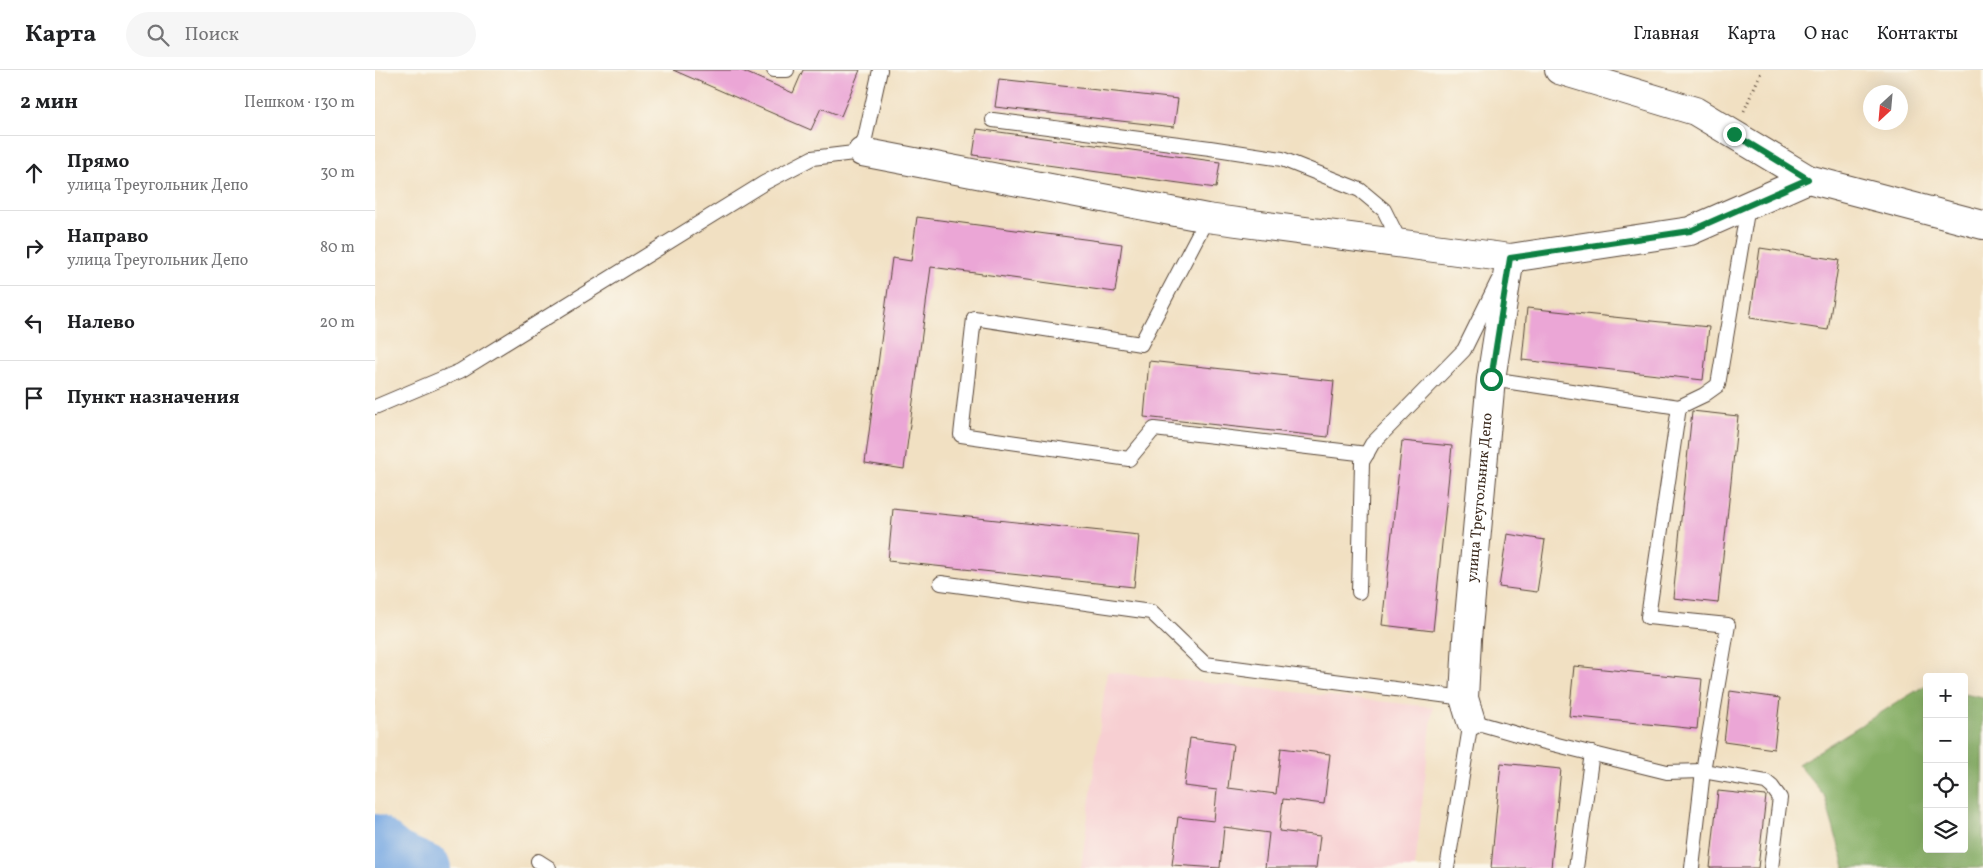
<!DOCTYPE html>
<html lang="ru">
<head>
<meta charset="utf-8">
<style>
  :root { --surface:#fff; --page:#f6f6f6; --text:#202124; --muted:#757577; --line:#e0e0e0 }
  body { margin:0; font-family:Vollkorn,serif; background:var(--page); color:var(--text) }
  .controls { position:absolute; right:15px; bottom:15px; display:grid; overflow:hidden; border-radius:5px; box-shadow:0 5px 20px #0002 }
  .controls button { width:45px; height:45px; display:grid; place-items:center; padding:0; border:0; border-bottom:1px solid var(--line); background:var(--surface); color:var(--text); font:25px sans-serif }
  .compass { position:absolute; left:1488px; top:15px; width:45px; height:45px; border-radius:50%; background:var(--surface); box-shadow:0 5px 20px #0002; rotate:206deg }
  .stop { position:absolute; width:15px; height:15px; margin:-11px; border:4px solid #0b8043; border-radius:50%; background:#fff }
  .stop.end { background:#0b8043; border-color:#fff; box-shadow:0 1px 5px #0008 }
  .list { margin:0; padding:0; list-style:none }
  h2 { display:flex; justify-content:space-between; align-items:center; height:65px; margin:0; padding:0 20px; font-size:21px }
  h2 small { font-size:16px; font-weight:400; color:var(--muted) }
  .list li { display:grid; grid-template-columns:32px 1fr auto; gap:15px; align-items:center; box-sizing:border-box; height:75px; padding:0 20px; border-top:1px solid var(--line) }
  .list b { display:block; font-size:19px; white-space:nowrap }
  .list p { margin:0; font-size:16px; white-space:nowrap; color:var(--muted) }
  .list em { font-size:16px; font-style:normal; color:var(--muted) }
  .icon { flex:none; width:28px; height:28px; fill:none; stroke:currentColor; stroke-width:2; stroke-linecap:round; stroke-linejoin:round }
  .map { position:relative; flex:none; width:1608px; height:798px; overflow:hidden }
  header { display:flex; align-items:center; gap:30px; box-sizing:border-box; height:70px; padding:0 25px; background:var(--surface); border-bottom:1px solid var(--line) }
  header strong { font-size:24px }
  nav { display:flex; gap:28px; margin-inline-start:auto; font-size:18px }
  .search { width:350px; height:45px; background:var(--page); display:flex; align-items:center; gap:12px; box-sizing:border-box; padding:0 18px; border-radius:28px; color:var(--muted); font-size:19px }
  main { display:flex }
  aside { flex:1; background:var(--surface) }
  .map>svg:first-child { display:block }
</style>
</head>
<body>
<header>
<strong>Карта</strong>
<div class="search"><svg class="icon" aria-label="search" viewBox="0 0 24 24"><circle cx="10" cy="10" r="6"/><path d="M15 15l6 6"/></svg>Поиск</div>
<nav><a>Главная</a><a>Карта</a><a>О нас</a><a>Контакты</a></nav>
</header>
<main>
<aside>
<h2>2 мин<small>Пешком · 130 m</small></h2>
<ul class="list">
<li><svg class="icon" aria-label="ahead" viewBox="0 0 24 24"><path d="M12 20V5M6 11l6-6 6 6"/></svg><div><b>Прямо</b><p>улица Треугольник Депо</p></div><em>30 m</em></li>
<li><svg class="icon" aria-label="right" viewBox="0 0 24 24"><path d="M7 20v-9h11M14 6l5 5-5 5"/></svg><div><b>Направо</b><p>улица Треугольник Депо</p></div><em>80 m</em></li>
<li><svg class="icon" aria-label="left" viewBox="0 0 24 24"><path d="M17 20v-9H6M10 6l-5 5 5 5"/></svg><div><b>Налево</b></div><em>20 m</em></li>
<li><svg class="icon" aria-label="arrive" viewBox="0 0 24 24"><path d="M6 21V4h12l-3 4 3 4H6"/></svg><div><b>Пункт назначения</b></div></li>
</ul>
</aside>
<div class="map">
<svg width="1608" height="798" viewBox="0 0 1608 798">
  <rect width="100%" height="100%" fill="#fbf7ec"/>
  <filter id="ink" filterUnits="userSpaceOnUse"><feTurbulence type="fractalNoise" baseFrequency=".02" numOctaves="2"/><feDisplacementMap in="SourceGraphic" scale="10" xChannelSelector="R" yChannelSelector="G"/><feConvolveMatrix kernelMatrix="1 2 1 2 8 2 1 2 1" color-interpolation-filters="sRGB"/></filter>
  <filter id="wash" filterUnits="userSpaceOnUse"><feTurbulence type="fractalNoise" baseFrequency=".0096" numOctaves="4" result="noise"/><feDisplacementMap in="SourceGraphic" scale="20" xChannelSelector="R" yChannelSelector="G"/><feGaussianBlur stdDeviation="1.12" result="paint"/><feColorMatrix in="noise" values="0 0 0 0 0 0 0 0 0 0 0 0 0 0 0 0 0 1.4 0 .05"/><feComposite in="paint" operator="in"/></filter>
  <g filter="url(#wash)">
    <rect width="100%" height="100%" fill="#f1e0c2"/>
    <!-- built -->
    <polygon fill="#f7cfd2" points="732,602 1058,637 1040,798 706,798"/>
    <!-- green -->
    <polygon fill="#a5c972" stroke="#707a48" points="0,763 69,798 0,798"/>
    <!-- forest -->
    <polygon fill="#84ad64" stroke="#606c41" points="1549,616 1552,616 1552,779 1589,779 1589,624 1608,628 1608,798 1469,798 1470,797 1449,725 1423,694"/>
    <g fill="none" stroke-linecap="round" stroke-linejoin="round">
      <!-- river -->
      <polyline stroke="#78a9e3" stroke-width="46" points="0,767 21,784 53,798"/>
    </g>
    <g id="blocks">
      <!-- building -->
      <g fill="#eba6d6">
        <polygon points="298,0 365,0 418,23 428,0 485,0 466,46 446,38 436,60"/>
        <polygon points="624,9 803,29 799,57 620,37"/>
        <polygon points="602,59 845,92 841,118 598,85"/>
        <polygon points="542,147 747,174 740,222 556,197 529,399 490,393 517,188 536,191"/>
        <polygon points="1385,178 1464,190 1453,260 1375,248"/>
        <polygon points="1152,238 1334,257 1328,310 1147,290"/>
        <polygon points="774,291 959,311 953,367 769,347"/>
        <polygon points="1317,341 1363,346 1343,533 1298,528"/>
        <polygon points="1027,371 1077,376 1058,561 1007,555"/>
        <polygon points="518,439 764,465 759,517 513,491"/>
        <polygon points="1132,464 1170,470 1162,522 1124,517"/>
        <polygon points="1199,596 1327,609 1322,659 1194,646"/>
        <polygon points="1355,621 1405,628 1399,679 1349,672"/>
        <polygon points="815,668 858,674 853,718 901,724 906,678 955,684 949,734 908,729 904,761 945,766 941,798 890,798 894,763 849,757 845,798 797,795 803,747 839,751 842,720 809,716"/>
        <polygon points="1126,693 1186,699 1176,798 1116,798"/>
        <polygon points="1343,721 1391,726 1383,798 1335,798"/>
      </g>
    </g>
  </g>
  <g filter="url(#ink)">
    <use href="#blocks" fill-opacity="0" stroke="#564537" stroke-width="1"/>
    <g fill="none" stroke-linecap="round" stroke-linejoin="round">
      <!-- service casing -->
      <g stroke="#564537" stroke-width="16">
        <g id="service">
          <polyline points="399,0 412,0"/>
          <polyline points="618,50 835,78 907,89 985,120 1009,140 1026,174"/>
          <polyline points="832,148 766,274 599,248 586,365 754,389 779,359 992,384"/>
          <polyline points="1116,309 1304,337 1273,547 1353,555 1328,701 1317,798"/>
          <polyline points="0,337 85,301 389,113 437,88 487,82 505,0"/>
          <polyline points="1304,337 1329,325 1343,315 1373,136"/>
          <polyline points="566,513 776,542 830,594 1089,628"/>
          <polyline points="984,522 987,392 997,374 1089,280 1123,211"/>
          <polyline points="163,791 174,798"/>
          <polyline points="1072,798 1096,651 1166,671 1292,702 1328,701 1391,712 1397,717 1405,728 1396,798"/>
          <polyline points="1201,798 1217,683"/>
        </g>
      </g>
      <!-- minor casing -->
      <g stroke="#564537" stroke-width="30">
        <g id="minor">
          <polyline points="1184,0 1320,41 1433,109"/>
          <polyline points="487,82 832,148 1135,188 1315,161 1433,109 1608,155"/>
          <path id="s1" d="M 1096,651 L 1089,628 L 1092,569 L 1116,309 L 1135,188"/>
        </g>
      </g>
      <!-- path -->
      <polyline stroke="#564537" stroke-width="3" stroke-dasharray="1 4" stroke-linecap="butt" points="1369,41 1387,0"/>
      <!-- service -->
      <use href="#service" stroke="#fff" stroke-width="14"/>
      <!-- minor -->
      <use href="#minor" stroke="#fff" stroke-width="28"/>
    </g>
  </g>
  <g fill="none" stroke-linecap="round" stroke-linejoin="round" filter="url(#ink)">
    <!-- route -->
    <polyline stroke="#0b8043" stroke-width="6" points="1116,309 1135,188 1315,161 1433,109 1359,64"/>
  </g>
  <g text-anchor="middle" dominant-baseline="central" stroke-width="4" stroke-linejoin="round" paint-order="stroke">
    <!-- street labels -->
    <g font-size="15" fill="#3b2a1e" stroke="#fbf7ec">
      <text stroke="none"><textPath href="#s1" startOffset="225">улица Треугольник Депо</textPath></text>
    </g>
  </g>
</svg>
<div class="controls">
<button>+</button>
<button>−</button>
<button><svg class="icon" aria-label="locate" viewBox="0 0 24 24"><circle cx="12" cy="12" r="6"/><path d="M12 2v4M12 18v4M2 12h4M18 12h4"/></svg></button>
<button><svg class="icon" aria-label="layers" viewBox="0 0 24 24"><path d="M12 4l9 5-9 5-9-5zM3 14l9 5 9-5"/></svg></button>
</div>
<svg class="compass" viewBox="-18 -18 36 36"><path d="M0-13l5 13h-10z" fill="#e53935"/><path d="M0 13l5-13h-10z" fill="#757577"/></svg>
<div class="stop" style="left:1116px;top:309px"></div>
<div class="stop end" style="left:1359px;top:64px"></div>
</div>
</main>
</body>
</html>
